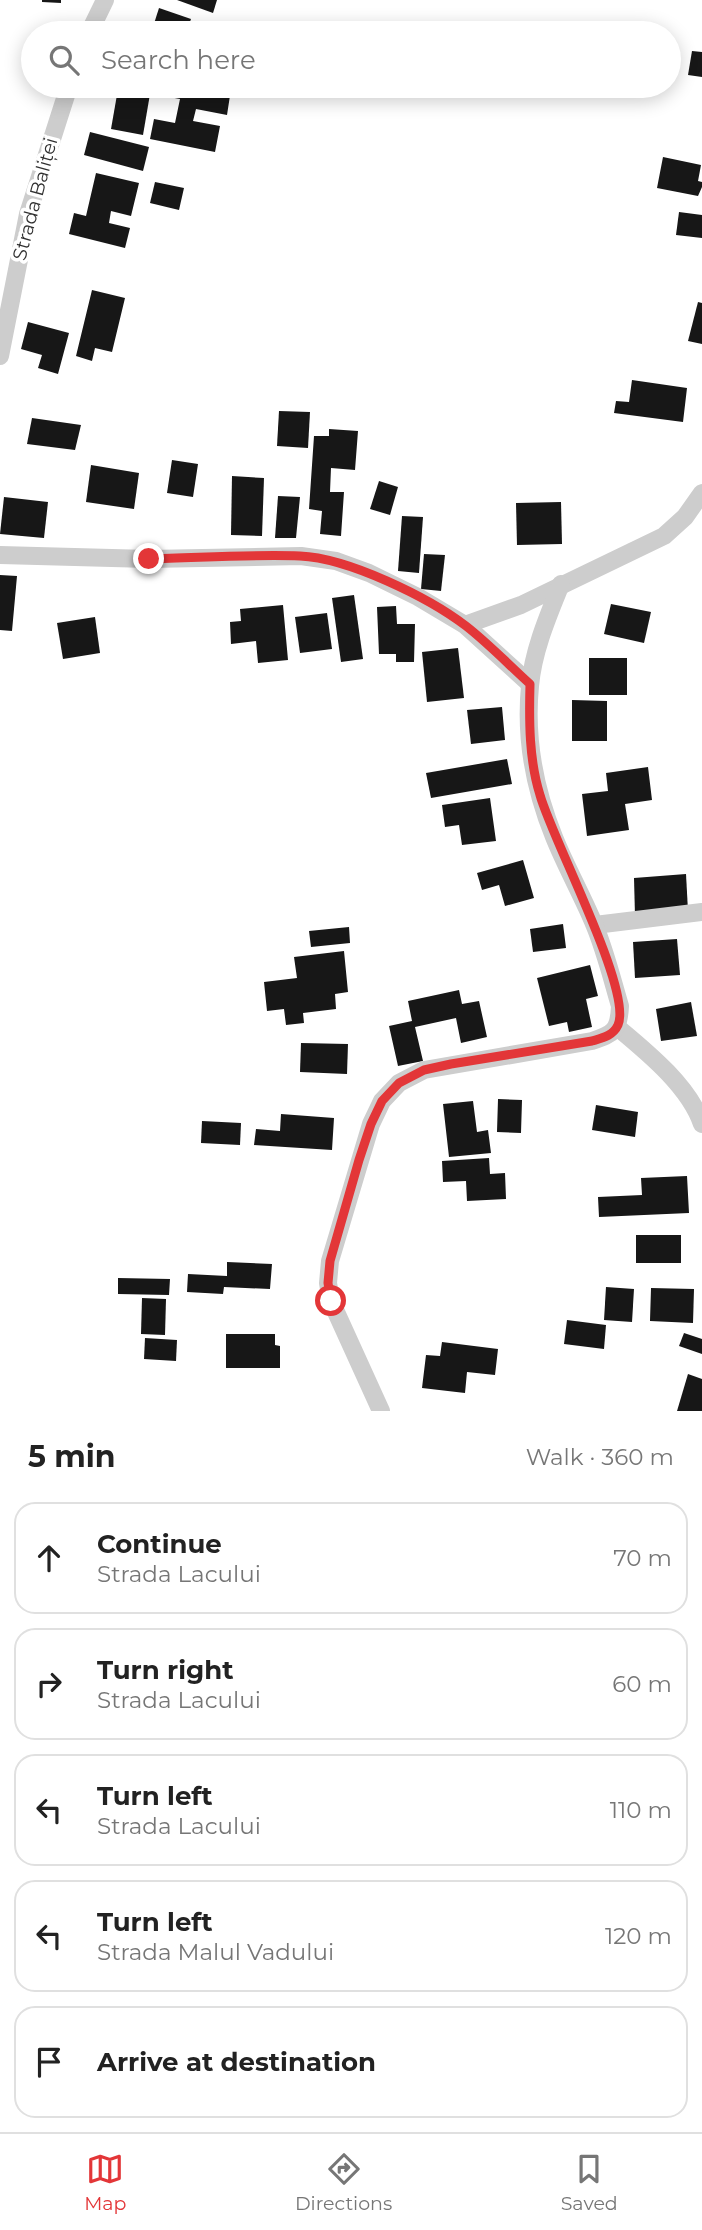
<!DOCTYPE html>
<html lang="en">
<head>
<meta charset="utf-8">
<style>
  :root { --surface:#fff; --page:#f2f2f2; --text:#222; --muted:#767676; --line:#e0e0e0; --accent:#e33638 }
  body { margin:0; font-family:Montserrat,sans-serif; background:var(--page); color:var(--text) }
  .stop { position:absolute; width:21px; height:21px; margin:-16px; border:5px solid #e33638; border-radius:50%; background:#fff }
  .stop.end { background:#e33638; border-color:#fff; box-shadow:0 2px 7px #0008 }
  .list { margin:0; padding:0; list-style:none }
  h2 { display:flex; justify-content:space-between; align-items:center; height:91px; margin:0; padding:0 28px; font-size:30px }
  h2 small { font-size:23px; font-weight:400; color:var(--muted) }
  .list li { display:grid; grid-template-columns:46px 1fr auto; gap:21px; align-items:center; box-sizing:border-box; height:112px; margin:0 14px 14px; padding:0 14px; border:2px solid var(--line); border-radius:21px }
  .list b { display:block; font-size:26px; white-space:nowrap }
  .list p { margin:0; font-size:23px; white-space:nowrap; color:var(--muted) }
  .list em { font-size:23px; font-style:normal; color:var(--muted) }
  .icon { flex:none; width:38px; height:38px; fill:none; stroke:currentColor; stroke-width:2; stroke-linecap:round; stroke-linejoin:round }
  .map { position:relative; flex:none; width:702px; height:1411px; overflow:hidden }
  .search { position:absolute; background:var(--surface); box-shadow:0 4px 18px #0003; left:21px; right:21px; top:21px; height:77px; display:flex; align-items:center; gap:18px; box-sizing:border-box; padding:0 24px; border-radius:38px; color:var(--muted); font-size:26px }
  .sheet { height:721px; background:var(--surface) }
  nav { display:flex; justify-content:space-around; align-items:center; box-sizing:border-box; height:98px; border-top:2px solid var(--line); background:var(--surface); font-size:19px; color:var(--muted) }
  nav a { display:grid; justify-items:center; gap:4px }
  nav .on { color:var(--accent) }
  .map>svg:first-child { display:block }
</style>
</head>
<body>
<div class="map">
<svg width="702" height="1411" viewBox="0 0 702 1411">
  <rect width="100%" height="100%" fill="#fff"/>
  <!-- building -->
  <g fill="#171717">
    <polygon points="42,0 61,0 61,3 42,2"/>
    <polygon points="177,0 217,0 213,13"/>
    <polygon points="159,8 191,19 186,33 151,33"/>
    <polygon points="692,51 702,52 702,77 688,75"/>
    <polygon points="155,86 217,86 231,89 227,115 196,109 193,121 220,126 215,152 150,139 154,119 175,123 180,99 153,94"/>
    <polygon points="118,89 150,94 143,135 111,129"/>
    <polygon points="90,132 149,147 143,171 84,155"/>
    <polygon points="663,157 701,165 698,181 702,182 702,187 698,196 657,188"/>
    <polygon points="96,173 139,183 131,216 111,211 109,223 130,228 125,248 69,234 74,213 86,216"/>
    <polygon points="155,182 184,188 179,210 150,203"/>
    <polygon points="679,212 702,215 702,238 676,235"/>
    <polygon points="92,290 125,298 112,352 95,348 92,361 76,356"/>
    <polygon points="698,302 702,303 702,344 688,341"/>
    <polygon points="28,322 69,333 58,374 38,368 42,355 21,349"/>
    <polygon points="632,380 687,388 683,422 614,413 616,401 629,402"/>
    <polygon points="279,411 310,412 308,448 277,446"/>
    <polygon points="32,418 81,425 75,450 27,444"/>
    <polygon points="329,429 358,431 355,470 331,468 330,492 344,492 341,536 320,534 322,511 309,509 314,436 329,436"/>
    <polygon points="172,460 198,464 193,497 167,493"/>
    <polygon points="91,465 139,473 134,509 86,502"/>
    <polygon points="232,476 264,478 262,536 231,535"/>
    <polygon points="379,481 398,487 390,515 370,509"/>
    <polygon points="278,496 300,497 296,538 275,538"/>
    <polygon points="4,497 48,502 44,538 0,534"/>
    <polygon points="561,502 562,544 517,545 516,503"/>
    <polygon points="402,516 423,517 419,573 398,571"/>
    <polygon points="424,554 445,555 441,591 421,589"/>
    <polygon points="0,575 17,576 12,631 0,630"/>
    <polygon points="354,595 363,659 341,662 332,598"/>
    <polygon points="611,604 651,612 644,643 604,634"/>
    <polygon points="283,605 288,660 258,663 256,641 231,644 230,622 241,621 240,609"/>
    <polygon points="396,606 397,624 415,624 414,662 396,662 396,654 379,654 377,607"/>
    <polygon points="327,613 332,649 300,653 295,617"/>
    <polygon points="95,617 100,653 63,659 57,623"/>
    <polygon points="458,648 464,698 427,702 422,652"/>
    <rect x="589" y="658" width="38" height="37"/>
    <polygon points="572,700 607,701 607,741 572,741"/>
    <polygon points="502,707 505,740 471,744 467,710"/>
    <polygon points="507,759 512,784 431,798 426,773"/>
    <polygon points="648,767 652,800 625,804 629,830 587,836 582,794 608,791 606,773"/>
    <polygon points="490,798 496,841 462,845 459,825 445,827 442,805"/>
    <polygon points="523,860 534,898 505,906 499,885 482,890 477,873"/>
    <polygon points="686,874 688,911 635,916 634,878"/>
    <polygon points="563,924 566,948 533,952 530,929"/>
    <polygon points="349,927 350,943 311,947 309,931"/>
    <polygon points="677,939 680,975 635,978 633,942"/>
    <polygon points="344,951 348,992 335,994 336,1009 303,1013 304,1023 286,1025 284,1009 267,1011 264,982 297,978 294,957"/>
    <polygon points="590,965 598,996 586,999 592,1027 569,1032 567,1022 549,1026 537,978"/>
    <polygon points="459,990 462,1004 479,1001 487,1037 461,1043 456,1018 415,1027 423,1061 398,1066 389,1026 412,1021 408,1001"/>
    <polygon points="691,1002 697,1036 661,1041 656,1009"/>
    <polygon points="301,1043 348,1044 347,1074 300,1072"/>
    <polygon points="498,1099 522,1100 521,1133 497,1132"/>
    <polygon points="473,1101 477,1132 488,1130 491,1153 449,1157 443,1104"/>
    <polygon points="596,1105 638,1112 635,1137 592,1130"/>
    <polygon points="281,1114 334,1118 332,1150 254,1145 256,1129 280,1131"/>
    <polygon points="202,1121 241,1123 240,1145 201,1143"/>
    <polygon points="489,1158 490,1174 505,1173 506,1199 467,1201 466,1181 443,1182 442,1161"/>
    <polygon points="687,1176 689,1213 599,1217 598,1197 642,1195 641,1178"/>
    <rect x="636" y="1235" width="45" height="28"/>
    <polygon points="227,1262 272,1264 270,1289 224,1287 223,1294 187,1292 188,1274 227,1276"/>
    <polygon points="118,1278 170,1279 169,1295 118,1294"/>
    <polygon points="606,1287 634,1289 632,1322 604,1320"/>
    <polygon points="651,1288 694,1289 693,1323 650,1321"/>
    <polygon points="142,1298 166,1299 165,1335 141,1334"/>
    <polygon points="567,1320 606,1325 604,1349 564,1344"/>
    <polygon points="684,1333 702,1339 702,1354 679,1346"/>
    <polygon points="226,1334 275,1334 275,1345 280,1346 280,1368 226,1368"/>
    <polygon points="145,1338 177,1340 176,1361 144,1359"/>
    <polygon points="442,1342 498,1349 495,1375 467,1372 465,1393 422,1388 426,1355 440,1356"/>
    <polygon points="688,1374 702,1379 702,1411 677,1411"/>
  </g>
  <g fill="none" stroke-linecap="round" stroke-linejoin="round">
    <!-- street -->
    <g stroke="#cdcdcd" stroke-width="18">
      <polyline points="89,33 105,0"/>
      <polyline points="0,356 28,214 69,86"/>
      <polyline points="0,555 149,559 301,556 336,561 369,573 418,597 465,625 530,684"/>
      <polyline points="465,625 521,605 664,536 685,517 702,493"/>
      <polyline points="595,925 702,912"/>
      <path d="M 617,1027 C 647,1052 689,1086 702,1124"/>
      <path d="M 381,1411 L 331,1301 L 328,1283 L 330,1261 L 371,1124 L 382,1101 L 399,1083 L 424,1070 L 592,1041 C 614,1034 619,1030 620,1006 C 612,979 605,950 594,924 C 582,895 566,867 554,837 C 535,790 525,737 530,686 C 533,651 548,616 561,584"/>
    </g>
  </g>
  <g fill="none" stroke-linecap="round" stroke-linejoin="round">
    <!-- route -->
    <path stroke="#e33638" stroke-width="9" d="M 149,559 C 199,558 250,554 300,556 C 348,558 428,597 466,626 C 489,644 509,665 530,684 C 529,721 529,760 540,795 C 552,839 633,991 618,1025 C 613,1036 602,1038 592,1041 L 451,1064 L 424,1070 L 399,1083 L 382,1101 L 371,1124 L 359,1160 L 330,1261 L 328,1283 L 331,1301"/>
  </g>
  <g text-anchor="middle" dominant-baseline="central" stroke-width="7" stroke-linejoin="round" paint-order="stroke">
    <!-- street labels -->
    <g font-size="19" fill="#303030" stroke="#fff">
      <text transform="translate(35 199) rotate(-75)">Strada Baliței</text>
    </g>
  </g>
</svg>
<div class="stop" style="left:331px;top:1301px"></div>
<div class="stop end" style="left:149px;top:559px"></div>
<div class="search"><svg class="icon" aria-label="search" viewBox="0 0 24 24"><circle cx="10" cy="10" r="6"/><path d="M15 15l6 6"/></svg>Search here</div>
</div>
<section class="sheet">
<h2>5 min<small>Walk · 360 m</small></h2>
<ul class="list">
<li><svg class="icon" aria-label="ahead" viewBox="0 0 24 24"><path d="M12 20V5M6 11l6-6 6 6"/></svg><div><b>Continue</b><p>Strada Lacului</p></div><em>70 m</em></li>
<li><svg class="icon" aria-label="right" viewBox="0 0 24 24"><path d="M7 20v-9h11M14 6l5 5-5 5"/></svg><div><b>Turn right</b><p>Strada Lacului</p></div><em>60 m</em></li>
<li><svg class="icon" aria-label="left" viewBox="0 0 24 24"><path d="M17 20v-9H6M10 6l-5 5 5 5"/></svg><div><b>Turn left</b><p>Strada Lacului</p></div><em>110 m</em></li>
<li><svg class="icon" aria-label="left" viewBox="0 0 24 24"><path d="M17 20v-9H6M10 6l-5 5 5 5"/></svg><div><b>Turn left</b><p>Strada Malul Vadului</p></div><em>120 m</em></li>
<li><svg class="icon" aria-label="arrive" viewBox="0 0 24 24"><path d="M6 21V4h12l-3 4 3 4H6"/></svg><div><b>Arrive at destination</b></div></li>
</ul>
</section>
<nav>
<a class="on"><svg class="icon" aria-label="map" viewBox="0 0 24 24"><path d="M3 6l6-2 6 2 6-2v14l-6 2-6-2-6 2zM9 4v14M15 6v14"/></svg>Map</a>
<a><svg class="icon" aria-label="directions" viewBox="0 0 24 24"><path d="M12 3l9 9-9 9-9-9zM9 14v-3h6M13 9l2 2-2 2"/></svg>Directions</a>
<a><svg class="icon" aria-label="saved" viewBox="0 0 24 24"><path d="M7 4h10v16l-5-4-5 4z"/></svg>Saved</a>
</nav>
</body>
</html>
